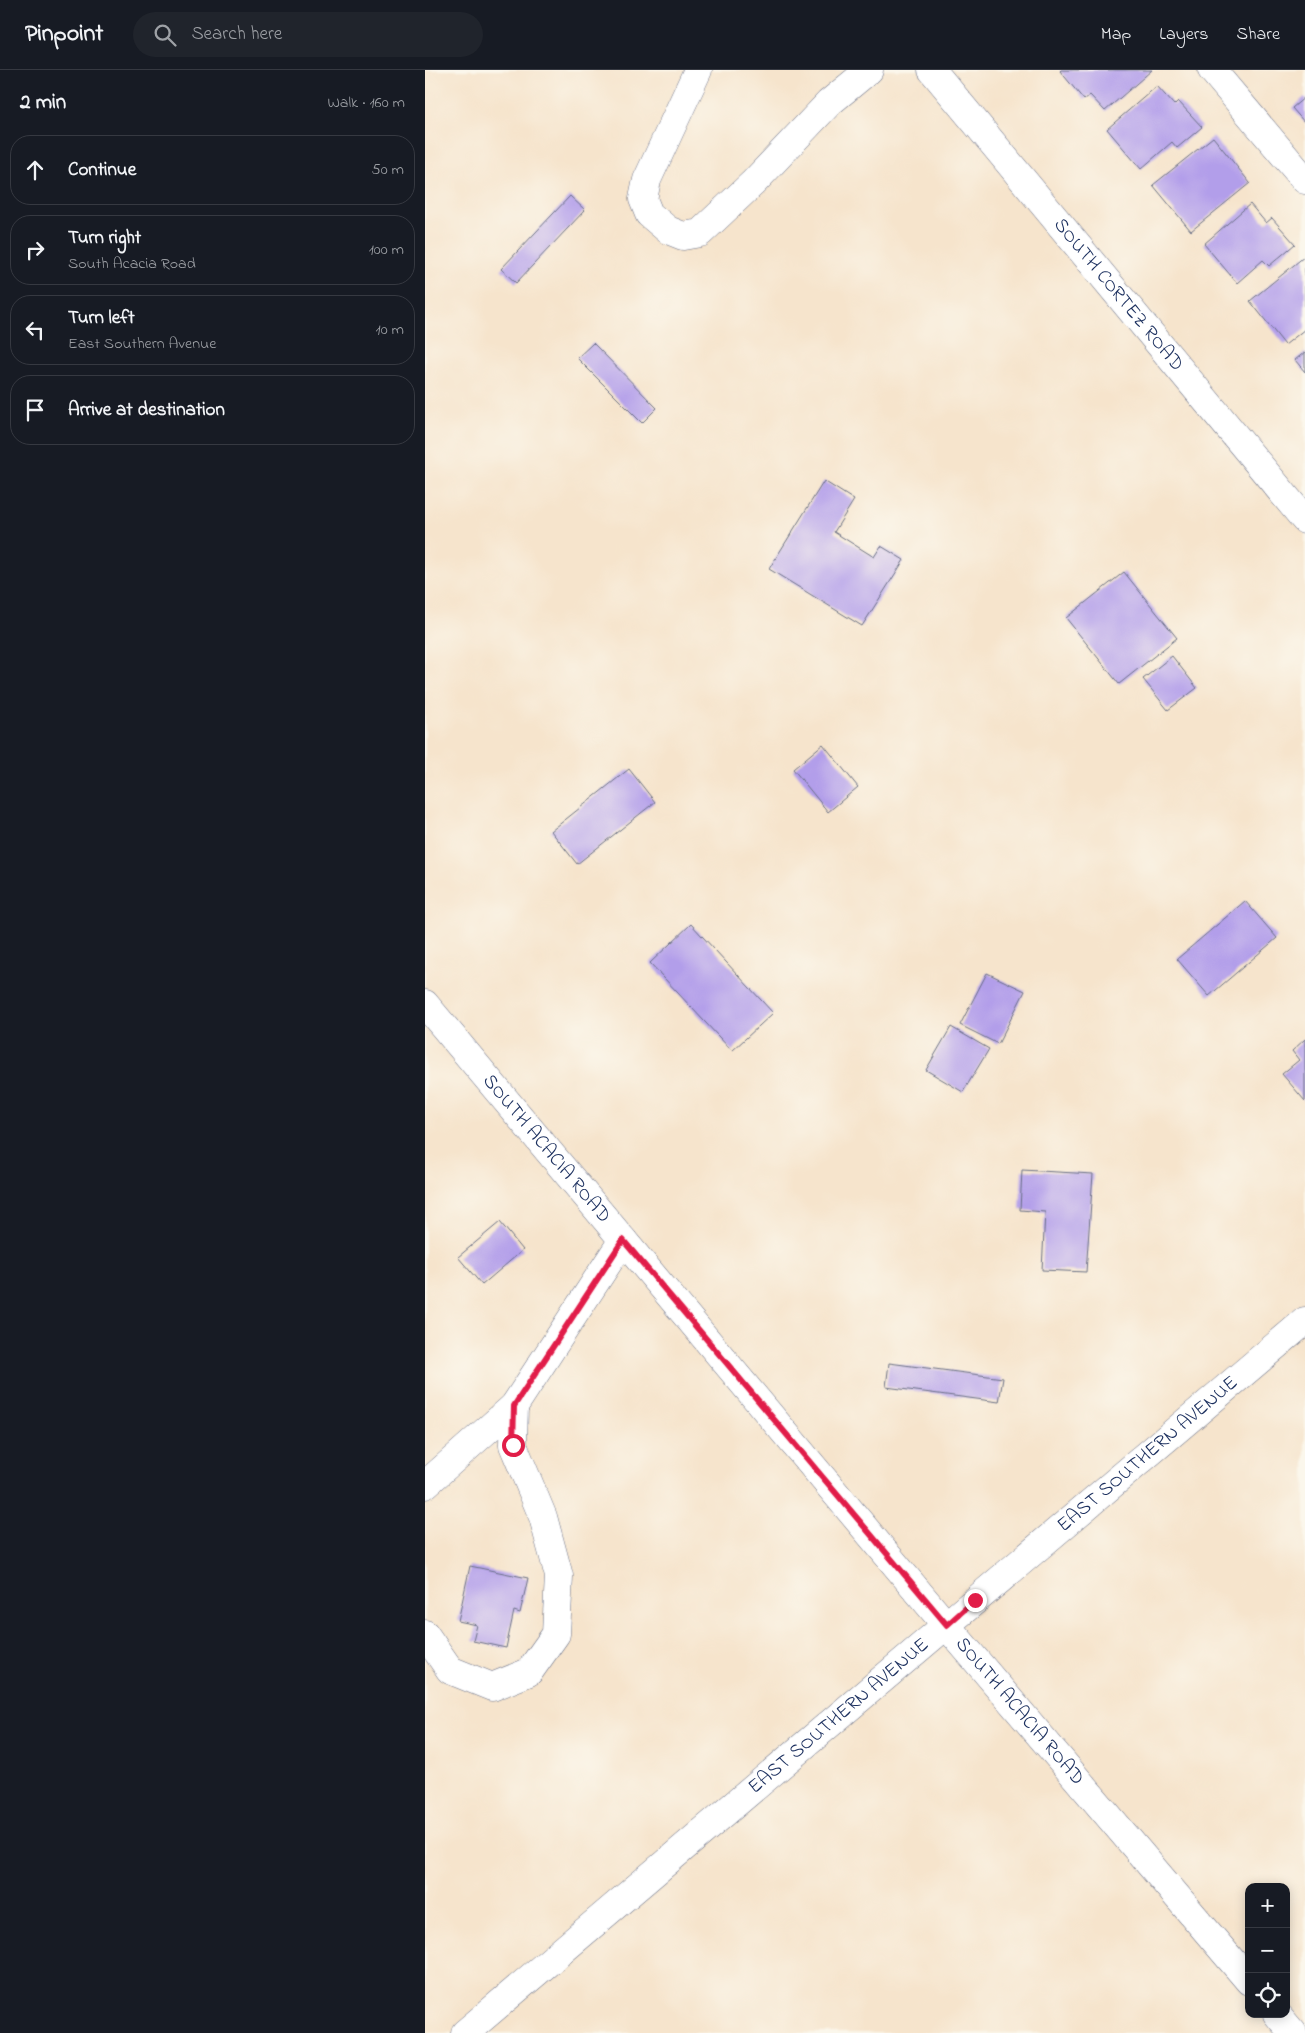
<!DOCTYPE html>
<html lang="en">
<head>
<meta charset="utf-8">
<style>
  :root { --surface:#171b24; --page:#20242c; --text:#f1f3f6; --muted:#9ea1a6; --line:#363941 }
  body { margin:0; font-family:"Indie Flower",sans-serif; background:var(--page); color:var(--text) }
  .controls { position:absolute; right:15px; bottom:15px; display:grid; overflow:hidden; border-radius:10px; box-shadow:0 2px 12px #0003 }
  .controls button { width:45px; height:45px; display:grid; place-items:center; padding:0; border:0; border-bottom:1px solid var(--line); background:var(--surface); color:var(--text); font:25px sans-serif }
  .stop { position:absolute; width:15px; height:15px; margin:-11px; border:4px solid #e11d48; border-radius:50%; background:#fff }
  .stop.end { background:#e11d48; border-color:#fff; box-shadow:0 1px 5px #0008 }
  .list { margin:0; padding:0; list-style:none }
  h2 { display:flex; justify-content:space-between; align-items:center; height:65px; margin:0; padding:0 20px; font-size:21px }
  h2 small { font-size:16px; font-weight:400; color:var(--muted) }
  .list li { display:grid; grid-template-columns:32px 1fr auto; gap:15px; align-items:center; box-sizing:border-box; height:70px; margin:0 10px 10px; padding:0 10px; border:1px solid var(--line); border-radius:20px }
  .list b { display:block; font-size:19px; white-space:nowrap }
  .list p { margin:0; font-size:16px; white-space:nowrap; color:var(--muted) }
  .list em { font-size:16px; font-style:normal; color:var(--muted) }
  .icon { flex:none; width:28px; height:28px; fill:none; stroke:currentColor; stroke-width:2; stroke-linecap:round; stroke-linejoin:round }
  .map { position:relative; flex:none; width:880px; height:1963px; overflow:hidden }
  header { display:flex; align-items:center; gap:30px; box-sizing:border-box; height:70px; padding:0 25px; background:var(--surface); border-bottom:1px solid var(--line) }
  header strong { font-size:24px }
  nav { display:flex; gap:28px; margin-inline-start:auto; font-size:18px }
  .search { width:350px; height:45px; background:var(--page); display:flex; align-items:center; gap:12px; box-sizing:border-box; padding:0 18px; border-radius:28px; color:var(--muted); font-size:19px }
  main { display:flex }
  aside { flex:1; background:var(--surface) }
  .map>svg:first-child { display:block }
</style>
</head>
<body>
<header>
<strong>Pinpoint</strong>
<div class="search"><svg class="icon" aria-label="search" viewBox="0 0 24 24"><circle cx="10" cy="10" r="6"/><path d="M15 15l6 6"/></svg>Search here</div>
<nav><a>Map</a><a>Layers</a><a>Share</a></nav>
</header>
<main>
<aside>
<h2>2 min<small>Walk · 160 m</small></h2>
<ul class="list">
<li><svg class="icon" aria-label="ahead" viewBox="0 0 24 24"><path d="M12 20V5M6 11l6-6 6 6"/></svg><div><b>Continue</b></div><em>50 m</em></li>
<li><svg class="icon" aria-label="right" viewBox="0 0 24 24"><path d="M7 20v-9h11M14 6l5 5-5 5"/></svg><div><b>Turn right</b><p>South Acacia Road</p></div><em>100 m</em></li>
<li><svg class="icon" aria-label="left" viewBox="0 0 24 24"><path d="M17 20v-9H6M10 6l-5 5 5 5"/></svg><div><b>Turn left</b><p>East Southern Avenue</p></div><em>10 m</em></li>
<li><svg class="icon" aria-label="arrive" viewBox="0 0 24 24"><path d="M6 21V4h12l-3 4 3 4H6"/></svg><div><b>Arrive at destination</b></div></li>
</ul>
</aside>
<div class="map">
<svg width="880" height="1963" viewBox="0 0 880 1963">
  <rect width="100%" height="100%" fill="#fbf7ec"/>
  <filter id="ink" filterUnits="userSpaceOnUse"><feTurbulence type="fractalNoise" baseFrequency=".02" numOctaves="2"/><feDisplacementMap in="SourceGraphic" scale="10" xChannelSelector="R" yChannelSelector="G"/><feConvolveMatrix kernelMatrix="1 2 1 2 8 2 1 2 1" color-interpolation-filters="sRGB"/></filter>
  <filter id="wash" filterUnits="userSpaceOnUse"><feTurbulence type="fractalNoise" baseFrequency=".0096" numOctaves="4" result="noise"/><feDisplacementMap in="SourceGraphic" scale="20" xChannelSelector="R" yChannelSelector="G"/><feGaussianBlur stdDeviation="1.12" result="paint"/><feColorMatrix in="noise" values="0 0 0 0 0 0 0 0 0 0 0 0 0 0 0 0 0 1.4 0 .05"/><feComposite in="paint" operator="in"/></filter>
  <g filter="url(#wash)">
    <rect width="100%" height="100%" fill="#f6e4cc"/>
    <g id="blocks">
      <!-- building -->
      <g fill="#b29eea">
        <polygon points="636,0 727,0 680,41 665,25 659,30 635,1"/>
        <polygon points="732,16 749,35 753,31 777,57 752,78 747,72 716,99 682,59"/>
        <polygon points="880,27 880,53 867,38"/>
        <polygon points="788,67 825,113 766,161 728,115"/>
        <polygon points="145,126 160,140 91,213 76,199"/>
        <polygon points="825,134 841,153 847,148 870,174 844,196 838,190 812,213 779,174"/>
        <polygon points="880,186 880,259 860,275 825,231"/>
        <polygon points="168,273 232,338 217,353 152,288"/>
        <polygon points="880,282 880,302 870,290"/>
        <polygon points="399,411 429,430 409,462 449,487 456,476 479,490 437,556 344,499"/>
        <polygon points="699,502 752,568 694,614 641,548"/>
        <polygon points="747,586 772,618 743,640 718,609"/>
        <polygon points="398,674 433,717 403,742 368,699"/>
        <polygon points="204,699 230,732 152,794 126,761"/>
        <polygon points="820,831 852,868 784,926 752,889"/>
        <polygon points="266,854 348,943 307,981 225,893"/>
        <polygon points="562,903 600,921 573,974 535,955"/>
        <polygon points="526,957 564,979 538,1022 501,1000"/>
        <polygon points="880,969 880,1031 857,1004 874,990 867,981"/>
        <polygon points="597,1100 668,1104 661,1202 617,1200 620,1142 595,1140"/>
        <polygon points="75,1152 98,1180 57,1215 33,1187"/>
        <polygon points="464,1293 578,1308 574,1332 461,1317"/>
        <polygon points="45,1496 103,1508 95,1543 89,1541 81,1578 48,1571 52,1555 33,1551"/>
      </g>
    </g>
  </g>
  <g filter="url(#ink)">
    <use href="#blocks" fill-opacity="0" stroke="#686e84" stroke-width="1"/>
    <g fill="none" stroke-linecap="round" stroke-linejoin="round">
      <!-- minor casing -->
      <g stroke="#686e84" stroke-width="29">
        <g id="minor">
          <polyline points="273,0 222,110 218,129 224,144 243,160 258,166 275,163 329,112 404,33 444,0"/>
          <path id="s1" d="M 507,0 L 880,450"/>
          <polyline points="787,0 880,110"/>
          <path id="s2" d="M 0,934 L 521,1555 L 824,1911"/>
          <polyline points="0,1415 89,1336 198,1170"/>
          <polyline points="0,1564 25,1600 67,1617 104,1602 131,1564 134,1506 118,1447 88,1375 89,1336"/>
          <polyline points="852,1944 868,1963"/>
          <path id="s3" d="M 40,1963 L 880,1251"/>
        </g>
      </g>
      <!-- minor -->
      <use href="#minor" stroke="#fff" stroke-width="28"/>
    </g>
  </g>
  <g fill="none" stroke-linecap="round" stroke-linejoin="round" filter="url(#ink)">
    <!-- route -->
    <polyline stroke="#e11d48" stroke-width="6" points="88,1375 89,1336 198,1170 522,1555 550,1530"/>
  </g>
  <g text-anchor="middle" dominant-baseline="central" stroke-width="4.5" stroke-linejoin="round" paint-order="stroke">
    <!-- street labels -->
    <g font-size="20" fill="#1b2f5e" stroke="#fbf7ec">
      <text stroke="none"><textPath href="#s1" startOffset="292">SOUTH CORTEZ ROAD</textPath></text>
      <text stroke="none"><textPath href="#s2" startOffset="189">SOUTH ACACIA ROAD</textPath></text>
      <text stroke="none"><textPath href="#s3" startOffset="895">EAST SOUTHERN AVENUE</textPath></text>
      <text stroke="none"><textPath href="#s2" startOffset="924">SOUTH ACACIA ROAD</textPath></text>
      <text stroke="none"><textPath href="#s3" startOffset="490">EAST SOUTHERN AVENUE</textPath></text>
    </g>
  </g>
</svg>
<div class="controls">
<button>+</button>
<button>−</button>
<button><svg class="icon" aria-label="locate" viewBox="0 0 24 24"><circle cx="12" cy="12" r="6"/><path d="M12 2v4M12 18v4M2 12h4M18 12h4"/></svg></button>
</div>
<div class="stop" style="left:88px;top:1375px"></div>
<div class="stop end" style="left:550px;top:1530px"></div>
</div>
</main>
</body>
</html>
